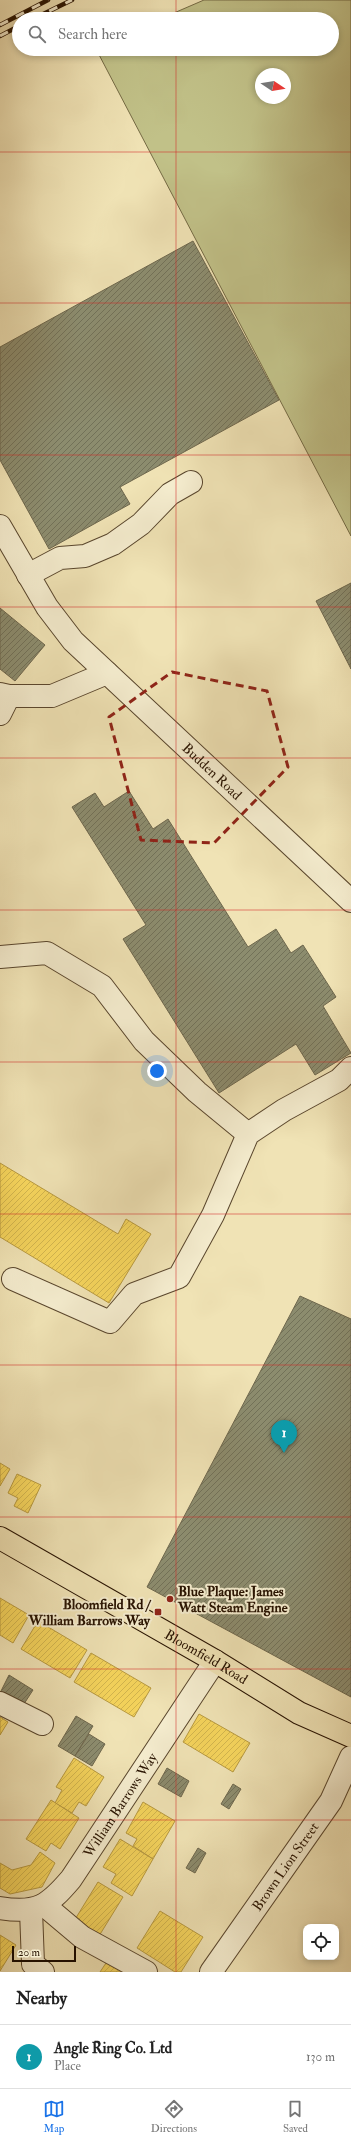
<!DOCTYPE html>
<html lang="en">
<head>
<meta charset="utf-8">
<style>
  :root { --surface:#fff; --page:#f2f2f2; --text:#222; --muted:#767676; --line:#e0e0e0; --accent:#1a73e8 }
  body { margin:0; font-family:"IM FELL Double Pica",serif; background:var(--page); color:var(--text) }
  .controls { position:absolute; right:12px; bottom:12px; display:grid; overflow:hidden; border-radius:8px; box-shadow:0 2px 6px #0003 }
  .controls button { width:36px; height:36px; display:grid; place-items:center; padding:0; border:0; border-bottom:1px solid var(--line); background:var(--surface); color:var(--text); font:20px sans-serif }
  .compass { position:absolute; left:255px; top:68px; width:36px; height:36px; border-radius:50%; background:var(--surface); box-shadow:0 2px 6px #0003; rotate:102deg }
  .scale { position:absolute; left:12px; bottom:10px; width:64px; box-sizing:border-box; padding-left:4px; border:2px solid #271200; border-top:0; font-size:11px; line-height:14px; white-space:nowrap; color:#271200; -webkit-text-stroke:3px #f5edcf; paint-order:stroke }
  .you { position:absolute; left:157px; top:1071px; width:14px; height:14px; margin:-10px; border:3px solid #fff; border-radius:50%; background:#1a73e8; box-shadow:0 0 0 6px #1a73e833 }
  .badge { display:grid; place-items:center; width:26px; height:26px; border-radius:50%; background:var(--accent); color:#fff; font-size:13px; font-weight:700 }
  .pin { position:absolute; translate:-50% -33px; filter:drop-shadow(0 1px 2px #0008) }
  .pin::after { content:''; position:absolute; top:21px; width:14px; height:12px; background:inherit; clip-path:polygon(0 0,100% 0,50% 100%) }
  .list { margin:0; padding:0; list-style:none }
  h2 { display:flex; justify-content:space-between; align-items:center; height:52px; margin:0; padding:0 16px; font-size:17px }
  h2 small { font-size:13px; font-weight:400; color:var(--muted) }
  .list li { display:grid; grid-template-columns:26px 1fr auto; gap:12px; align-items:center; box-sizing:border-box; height:64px; padding:0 16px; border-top:1px solid var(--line) }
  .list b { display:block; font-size:15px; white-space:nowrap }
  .list p { margin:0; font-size:13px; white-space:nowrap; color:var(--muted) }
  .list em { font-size:13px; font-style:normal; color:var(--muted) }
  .icon { flex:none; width:22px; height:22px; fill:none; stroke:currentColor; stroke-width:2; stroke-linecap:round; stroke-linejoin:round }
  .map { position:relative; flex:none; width:351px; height:1972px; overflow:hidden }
  .search { position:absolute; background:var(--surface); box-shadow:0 2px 6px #0003; left:12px; right:12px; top:12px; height:44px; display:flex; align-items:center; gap:10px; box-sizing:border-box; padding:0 14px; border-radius:22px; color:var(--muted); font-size:15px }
  .sheet { height:116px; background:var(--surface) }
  nav { display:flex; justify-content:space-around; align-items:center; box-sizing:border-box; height:56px; border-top:1px solid var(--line); background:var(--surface); font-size:11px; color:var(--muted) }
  nav a { display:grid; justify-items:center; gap:2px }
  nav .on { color:var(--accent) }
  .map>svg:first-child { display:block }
</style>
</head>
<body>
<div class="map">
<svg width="351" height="1972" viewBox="0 0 351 1972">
  <defs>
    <pattern id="homes-hatch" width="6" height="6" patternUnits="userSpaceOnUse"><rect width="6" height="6" fill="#f6d55c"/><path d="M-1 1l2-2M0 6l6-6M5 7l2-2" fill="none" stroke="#d3b64e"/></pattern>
    <pattern id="industry-hatch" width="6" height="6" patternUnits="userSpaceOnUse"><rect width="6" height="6" fill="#8c8c6e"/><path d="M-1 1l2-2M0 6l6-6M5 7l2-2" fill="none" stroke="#727158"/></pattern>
  </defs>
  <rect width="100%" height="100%" fill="#f0e3b5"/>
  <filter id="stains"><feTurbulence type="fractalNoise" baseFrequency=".005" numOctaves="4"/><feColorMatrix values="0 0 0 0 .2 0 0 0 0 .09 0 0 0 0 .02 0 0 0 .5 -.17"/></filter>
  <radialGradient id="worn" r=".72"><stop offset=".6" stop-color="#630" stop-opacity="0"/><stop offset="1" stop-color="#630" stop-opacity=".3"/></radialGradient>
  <!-- green -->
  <path fill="#c1c188" stroke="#746a44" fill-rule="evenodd" d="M 204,0 L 351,0 L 351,536 L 96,49 L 332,49 L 332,19 L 160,19 ZM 261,74 L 285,74 L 285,98 L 261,98 Z"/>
  <!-- homes -->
  <g fill="url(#homes-hatch)" stroke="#b89a40">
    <polygon points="0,1163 118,1234 126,1219 151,1234 109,1303 0,1237"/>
    <polygon points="0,1463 10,1469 0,1486"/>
    <polygon points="17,1474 41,1485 28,1513 14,1506 18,1498 8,1493"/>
    <polygon points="0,1598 29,1615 13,1643 0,1635"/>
    <polygon points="38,1621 87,1650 70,1678 21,1649"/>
    <polygon points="91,1653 151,1688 134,1717 74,1682"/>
    <polygon points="199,1714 250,1743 233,1772 183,1742"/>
    <polygon points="0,1717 8,1722 0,1735"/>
    <polygon points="74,1758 104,1777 86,1806 79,1802 72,1813 55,1803 62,1790 56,1787"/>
    <polygon points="51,1800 79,1818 60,1849 51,1843 46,1851 26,1839"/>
    <polygon points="143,1802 175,1821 153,1859 133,1846 137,1839 126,1833"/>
    <polygon points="120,1839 153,1859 132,1896 111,1883 116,1874 103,1867"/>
    <polygon points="40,1852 55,1863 42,1887 10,1894 0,1888 0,1863 12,1870 31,1865"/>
    <polygon points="98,1882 123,1897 99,1936 74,1921"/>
    <polygon points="160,1911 203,1937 181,1972 175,1972 137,1948"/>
    <polygon points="0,1935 16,1945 0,1971"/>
    <polygon points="108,1960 127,1972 100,1972"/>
  </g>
  <!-- industry -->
  <g fill="url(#industry-hatch)" stroke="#6e674d">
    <polygon points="193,241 279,400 120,487 130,504 49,549 0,460 0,347"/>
    <polygon points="351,583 351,669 316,601"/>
    <polygon points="0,608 45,645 15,681 0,669"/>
    <polygon points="129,791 153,829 168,819 248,947 276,929 291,953 303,945 336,997 323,1006 351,1053 315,1075 296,1044 219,1093 123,939 146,925 72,807 95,793 104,807"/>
    <polygon points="300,1296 351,1319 351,1697 147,1587"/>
    <polygon points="9,1675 33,1690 22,1707 0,1693"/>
    <polygon points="76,1716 93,1726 75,1756 58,1746"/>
    <polygon points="89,1734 105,1744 92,1766 75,1756"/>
    <polygon points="167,1768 189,1781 181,1797 158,1784"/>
    <polygon points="233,1784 241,1789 229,1809 221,1804"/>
    <polygon points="198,1848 206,1853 195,1873 186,1868"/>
  </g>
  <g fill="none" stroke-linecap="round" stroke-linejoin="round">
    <!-- minor casing -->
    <g stroke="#59462d" stroke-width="24">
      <g id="minor">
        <path id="s1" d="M 0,526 L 47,607 L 73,641 L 351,901"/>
        <polyline points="28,575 60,558 85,556 113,544 141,524 170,494 191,482"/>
        <polyline points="0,694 9,696 52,696 107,673"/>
        <polyline points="0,714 9,696"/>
        <polyline points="0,957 47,953 102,986 144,1041 197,1092 248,1134"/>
        <polyline points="13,1279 110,1322 134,1294 179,1277 213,1215 248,1134 284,1110 339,1080 351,1068"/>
        <polyline points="0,1703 42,1724"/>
        <polyline points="44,1905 82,1937 146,1972"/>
        <path id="s2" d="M 0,1908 C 37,1914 48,1906 71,1879 L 215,1661"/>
        <polyline points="31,1910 33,1964 43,1972"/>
        <path id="s3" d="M 211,1972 L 331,1801 L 351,1757"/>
      </g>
    </g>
    <!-- major casing -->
    <g stroke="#271200" stroke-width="24">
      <g id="major">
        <path id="s4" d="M 0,1538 L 215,1661 L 299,1713 L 351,1736"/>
      </g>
    </g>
    <!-- minor -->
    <use href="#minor" stroke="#f5edcf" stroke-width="22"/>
    <!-- major -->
    <use href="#major" stroke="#f0e3b5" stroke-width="22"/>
    <!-- rail casing -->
    <g stroke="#271200" stroke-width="4.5">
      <g id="rail">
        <polyline points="33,19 72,0"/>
        <polyline points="0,25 48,0"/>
        <polyline points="0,36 19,26"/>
      </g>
    </g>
    <!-- rail -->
    <use href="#rail" stroke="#f5edcf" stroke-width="3" stroke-dasharray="9" stroke-linecap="butt"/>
  </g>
  <!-- marked area -->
  <path fill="none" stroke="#8f2418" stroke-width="3" stroke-dasharray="8 5" stroke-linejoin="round" d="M 172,672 L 267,691 L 288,767 L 214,843 L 141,840 L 109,717 Z"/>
  <!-- grid -->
  <path fill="none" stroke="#d62828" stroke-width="1" stroke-opacity="0.55" d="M 176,0 L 176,19M 176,49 L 176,1972M 0,152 L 351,152M 0,303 L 351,303M 0,455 L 351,455M 0,607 L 351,607M 0,758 L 351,758M 0,910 L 351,910M 0,1062 L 351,1062M 0,1214 L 351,1214M 0,1365 L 351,1365M 0,1517 L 351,1517M 0,1669 L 351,1669M 0,1820 L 351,1820"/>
  <!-- markers -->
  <g fill="#8f2418" stroke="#f5edcf" stroke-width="1.5">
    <circle cx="170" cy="1599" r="4"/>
    <rect x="154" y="1608" width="8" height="8" rx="2"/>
  </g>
  <g text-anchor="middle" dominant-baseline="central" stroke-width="4" stroke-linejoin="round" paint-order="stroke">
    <!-- street labels -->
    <g font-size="14" fill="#271200" stroke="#f5edcf">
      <text stroke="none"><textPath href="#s1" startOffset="327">Budden Road</textPath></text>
      <text stroke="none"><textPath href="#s4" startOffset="238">Bloomfield Road</textPath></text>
      <text stroke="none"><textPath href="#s2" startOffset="171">William Barrows Way</textPath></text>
      <text stroke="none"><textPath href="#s3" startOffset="129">Brown Lion Street</textPath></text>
    </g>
    <!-- poi labels -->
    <g font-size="14" font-weight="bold" fill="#271200" stroke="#f5edcf" text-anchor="start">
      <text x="178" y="1591">Blue Plaque: James<tspan x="178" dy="16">Watt Steam Engine</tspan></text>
      <text x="150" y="1604" text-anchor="end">Bloomfield Rd /<tspan x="150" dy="16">William Barrows Way</tspan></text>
    </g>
  </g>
  <rect width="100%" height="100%" filter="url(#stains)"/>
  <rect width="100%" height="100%" fill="url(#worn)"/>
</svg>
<div class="controls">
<button><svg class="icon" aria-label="locate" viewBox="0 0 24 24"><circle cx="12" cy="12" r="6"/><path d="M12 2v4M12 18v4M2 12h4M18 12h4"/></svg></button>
</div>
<svg class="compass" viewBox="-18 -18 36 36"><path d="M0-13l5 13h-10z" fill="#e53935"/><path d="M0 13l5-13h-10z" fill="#767676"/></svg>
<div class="scale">20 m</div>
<div class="you"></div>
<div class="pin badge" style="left:284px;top:1453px;background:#0f9aa8">1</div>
<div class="search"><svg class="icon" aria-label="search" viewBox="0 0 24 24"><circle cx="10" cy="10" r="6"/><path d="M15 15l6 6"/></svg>Search here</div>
</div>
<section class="sheet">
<h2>Nearby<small></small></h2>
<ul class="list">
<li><span class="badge" style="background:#0f9aa8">1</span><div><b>Angle Ring Co. Ltd</b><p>Place</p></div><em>130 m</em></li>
</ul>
</section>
<nav>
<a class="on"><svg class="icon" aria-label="map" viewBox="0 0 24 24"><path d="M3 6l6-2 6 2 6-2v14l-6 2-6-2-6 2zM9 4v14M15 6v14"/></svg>Map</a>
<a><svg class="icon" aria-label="directions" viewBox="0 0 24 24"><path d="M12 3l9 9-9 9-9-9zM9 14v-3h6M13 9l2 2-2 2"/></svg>Directions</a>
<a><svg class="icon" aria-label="saved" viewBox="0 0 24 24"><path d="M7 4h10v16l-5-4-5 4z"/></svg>Saved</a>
</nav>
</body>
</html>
